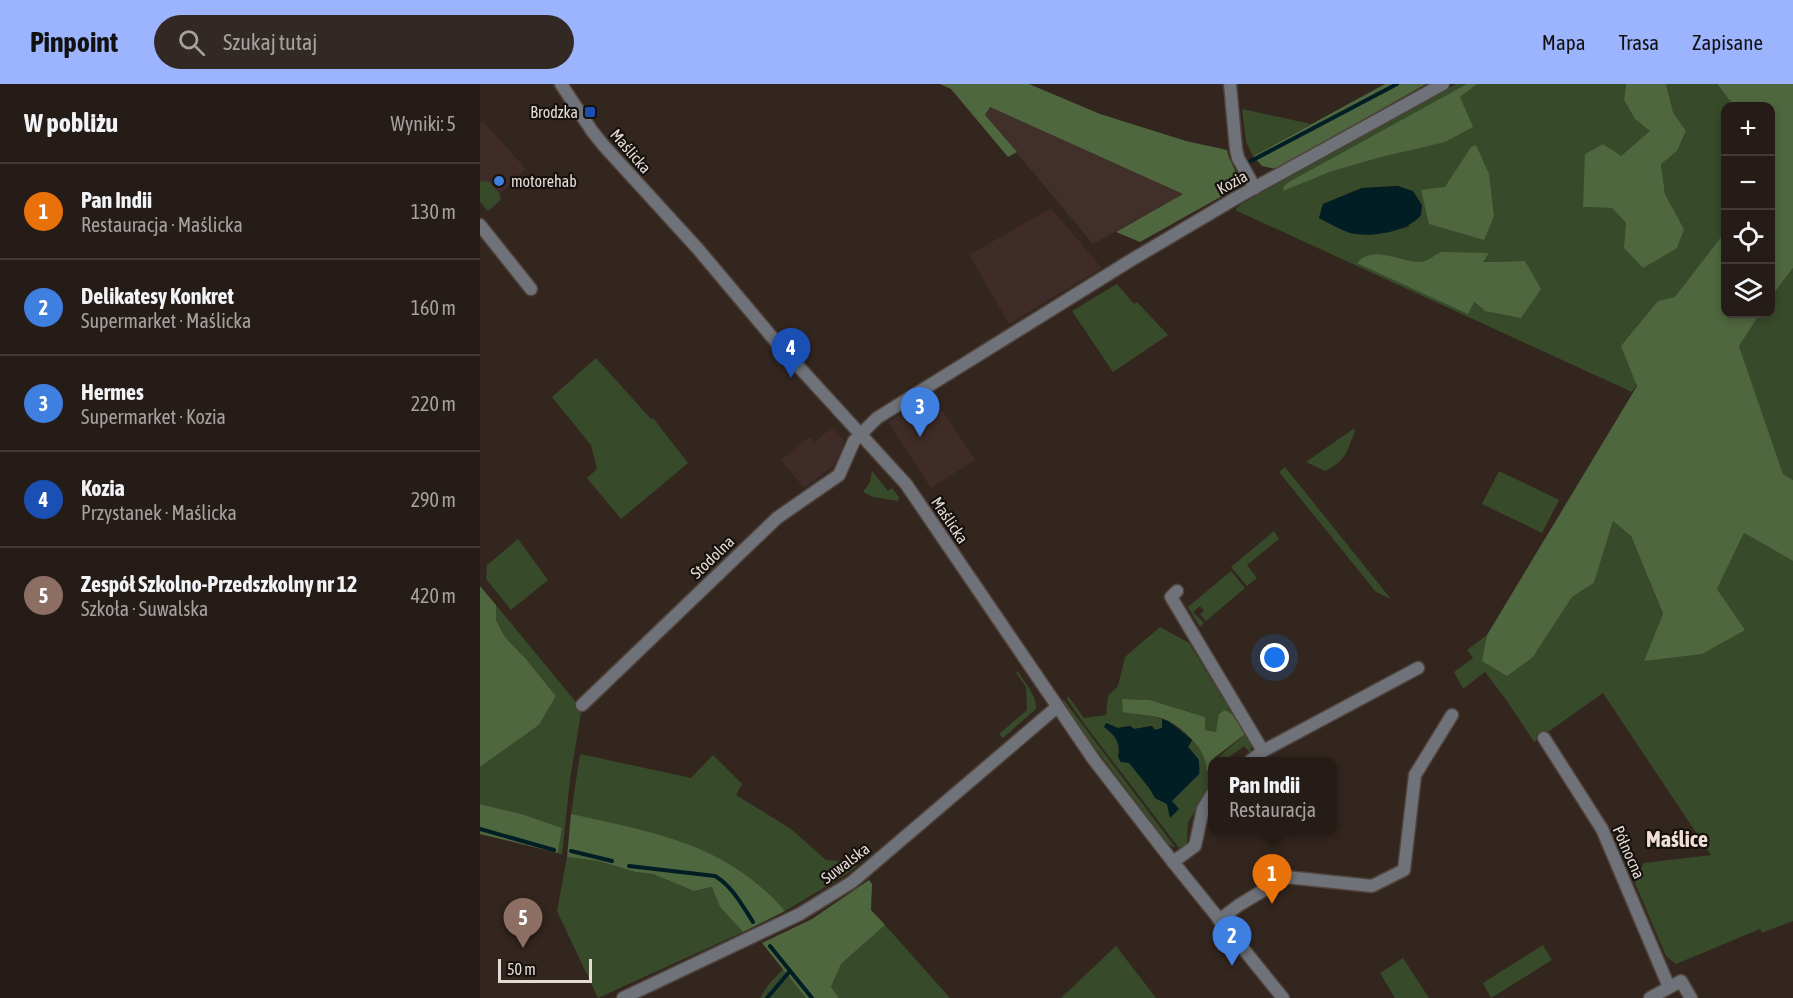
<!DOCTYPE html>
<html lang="pl">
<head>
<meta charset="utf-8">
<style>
  :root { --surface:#261c17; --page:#322924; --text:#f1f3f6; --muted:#a4a1a1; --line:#423a36; --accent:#9cb4fd }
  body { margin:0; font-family:"Asap Condensed",sans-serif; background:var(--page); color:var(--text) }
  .controls { position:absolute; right:18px; top:18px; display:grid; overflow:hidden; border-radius:12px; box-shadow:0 3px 9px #0003 }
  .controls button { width:54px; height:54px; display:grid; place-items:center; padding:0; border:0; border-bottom:2px solid var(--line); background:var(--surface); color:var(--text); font:30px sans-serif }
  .scale { position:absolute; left:18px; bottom:15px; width:94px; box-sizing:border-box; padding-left:6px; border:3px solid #e4dbd7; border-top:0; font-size:16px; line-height:21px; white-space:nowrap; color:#e4dbd7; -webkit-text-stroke:4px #16110d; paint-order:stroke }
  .you { position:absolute; left:795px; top:574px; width:21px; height:21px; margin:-15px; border:4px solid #fff; border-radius:50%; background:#1a73e8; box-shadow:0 0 0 9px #1a73e833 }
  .badge { display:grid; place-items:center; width:39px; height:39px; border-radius:50%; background:var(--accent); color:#fff; font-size:20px; font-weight:700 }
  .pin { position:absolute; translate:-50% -50px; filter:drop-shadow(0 2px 3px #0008) }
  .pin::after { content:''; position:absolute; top:32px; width:21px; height:18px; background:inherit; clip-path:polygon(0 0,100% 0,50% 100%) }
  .popup { position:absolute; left:728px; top:673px; width:129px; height:78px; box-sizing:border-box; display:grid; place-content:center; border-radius:12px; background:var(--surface); filter:drop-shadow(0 2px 4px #0005); font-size:20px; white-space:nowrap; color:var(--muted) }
  .popup b { font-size:22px; color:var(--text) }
  .popup::after { content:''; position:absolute; left:50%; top:100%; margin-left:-12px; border:12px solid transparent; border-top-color:var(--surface) }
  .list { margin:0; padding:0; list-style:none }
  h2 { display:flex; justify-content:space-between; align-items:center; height:78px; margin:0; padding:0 24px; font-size:26px }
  h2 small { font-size:20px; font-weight:400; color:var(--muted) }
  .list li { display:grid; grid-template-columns:39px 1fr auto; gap:18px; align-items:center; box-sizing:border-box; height:96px; padding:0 24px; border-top:2px solid var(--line) }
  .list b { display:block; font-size:22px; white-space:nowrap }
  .list p { margin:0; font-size:20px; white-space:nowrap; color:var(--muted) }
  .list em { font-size:20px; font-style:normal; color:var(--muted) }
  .icon { flex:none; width:33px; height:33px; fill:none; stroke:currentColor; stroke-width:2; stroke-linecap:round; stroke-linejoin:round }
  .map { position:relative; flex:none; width:1313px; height:914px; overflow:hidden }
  header { display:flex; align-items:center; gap:36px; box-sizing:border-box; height:84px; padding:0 30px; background:var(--accent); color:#111 }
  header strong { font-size:28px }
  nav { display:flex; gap:33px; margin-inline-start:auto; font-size:21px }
  .search { width:420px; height:54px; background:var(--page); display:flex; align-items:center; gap:15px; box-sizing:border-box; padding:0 21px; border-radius:33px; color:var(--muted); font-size:22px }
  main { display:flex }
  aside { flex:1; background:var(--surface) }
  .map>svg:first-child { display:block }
</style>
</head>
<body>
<header>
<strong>Pinpoint</strong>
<div class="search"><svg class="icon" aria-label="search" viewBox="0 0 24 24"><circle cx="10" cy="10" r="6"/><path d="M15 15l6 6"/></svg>Szukaj tutaj</div>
<nav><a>Mapa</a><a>Trasa</a><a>Zapisane</a></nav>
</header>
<main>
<aside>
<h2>W pobliżu<small>Wyniki: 5</small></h2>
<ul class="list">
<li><span class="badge" style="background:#e8710a">1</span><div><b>Pan Indii</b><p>Restauracja · Maślicka</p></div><em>130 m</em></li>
<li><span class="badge" style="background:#3f7fe0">2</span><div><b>Delikatesy Konkret</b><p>Supermarket · Maślicka</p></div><em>160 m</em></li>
<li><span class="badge" style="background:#3f7fe0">3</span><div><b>Hermes</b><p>Supermarket · Kozia</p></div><em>220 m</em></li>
<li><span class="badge" style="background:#1a4fb4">4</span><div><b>Kozia</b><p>Przystanek · Maślicka</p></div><em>290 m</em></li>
<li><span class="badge" style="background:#8d6e63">5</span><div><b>Zespół Szkolno-Przedszkolny nr 12</b><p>Szkoła · Suwalska</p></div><em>420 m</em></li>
</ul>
</aside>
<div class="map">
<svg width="1313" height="914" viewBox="0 0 1313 914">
  <rect width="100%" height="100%" fill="#33261f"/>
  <!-- commercial -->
  <g fill="#3f2b27">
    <polygon points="3,37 46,85 7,123 0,114 0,40"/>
    <polygon points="571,124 622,184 529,240 489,171"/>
    <polygon points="452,311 495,376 451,404 408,338"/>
    <polygon points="351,344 364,356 361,368 353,382 324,404 301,376 329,353 335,358"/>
  </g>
  <!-- industrial -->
  <polygon fill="#413029" points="510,23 630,77 703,110 613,160 505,31"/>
  <!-- green -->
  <g fill="#374a29" fill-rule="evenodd">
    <path d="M 976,0 L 1146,0 L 1144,16 L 1155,35 L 1171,47 L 1141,72 L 1103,123 L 1132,124 L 1146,139 L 1204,145 L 1185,110 L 1181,79 L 1197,67 L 1206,47 L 1193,28 L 1186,0 L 1237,0 L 1254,22 L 1246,22 L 1245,161 L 1152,308 L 755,126 L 761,120 ZM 918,102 L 929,143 C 886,152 879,155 839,134 L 843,120 L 882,104 ZM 1045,177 L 1005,227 L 989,215 L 994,178 Z"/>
    <polygon points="762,25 831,40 773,72 766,58"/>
    <polygon points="0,97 9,98 19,109 21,116 8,127 0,118"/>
    <polygon points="1313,184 1313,396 1303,390 1259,262 1280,230 1290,230 1291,213"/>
    <polygon points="637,200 654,220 657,218 688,251 633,288 592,227"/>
    <polygon points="116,274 171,335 173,334 208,379 141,435 107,394 117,385 111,361 72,313"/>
    <path d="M 873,345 L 875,347 C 866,369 867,376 845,387 L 826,378 Z"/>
    <polygon points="805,383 911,515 896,508 799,388"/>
    <polygon points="392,387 408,407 412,404 419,413 418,417 393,413 383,408 390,398"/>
    <polygon points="1019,387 1079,416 1062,449 1002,420"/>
    <polygon points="1133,437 1151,452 1183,531 1165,576 1264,546 1237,505 1264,449 1313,477 1313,837 1282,849 1280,845 1196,880 1186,872 1152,792 1159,788 1164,779 1231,771 1123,609 1054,658 1027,617 1005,588 983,605 974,588 993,574 987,566 1007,551 1003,577 1053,573 1092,513 1114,499"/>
    <polygon points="794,447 799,455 767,481 777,494 767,502 751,483"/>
    <polygon points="38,455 68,496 31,526 6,495 7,481"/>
    <polygon points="751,487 765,504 726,537 720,530 724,527 720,522 713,528 724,539 720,543 708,523"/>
    <polygon points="16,521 100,623 101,629 90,695 82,771 78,769 82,744 42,730 0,720 0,683 59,641 76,612 46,575 25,553 16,536"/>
    <path d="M 680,543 L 709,559 L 753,631 L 745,626 L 736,648 L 724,646 L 725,633 L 670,616 L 642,615 L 655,630 L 665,630 L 682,635 L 682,644 L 675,646 L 672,642 L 654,645 L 650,642 L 638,644 L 626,639 C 634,649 641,660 638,673 L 641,678 L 649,678 L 670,705 L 675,714 L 687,720 L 690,733 L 691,717 L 719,690 C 722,680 715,670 708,663 L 712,656 L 724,671 L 729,686 L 732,679 L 732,702 L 708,738 L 707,760 L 699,764 L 605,641 L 587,615 L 588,612 L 604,634 L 626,631 L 628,612 L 638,602 L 645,573 Z"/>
    <path d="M 538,588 C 545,599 557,612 556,625 L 523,654 L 519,650 L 547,626 L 546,603 L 536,589 Z"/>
    <polygon points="583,615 696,764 688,760 583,622"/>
    <polygon points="765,650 772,661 770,669 764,662 749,673 752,677 745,676 733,678"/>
    <polygon points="100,670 211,694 233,671 262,700 256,711 311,745 346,776 373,778 377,782 362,793 305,827 290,812 91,730"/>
    <polygon points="87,773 118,777 155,788 173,790 214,807 233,803 240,823 263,848 118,914 77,827"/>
    <polygon points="405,841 470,914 359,914 351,903 361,880"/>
    <polygon points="1063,861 1072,876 1011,914 1003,899"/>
    <polygon points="636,862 676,914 581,914"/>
    <polygon points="923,874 949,914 915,914 900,889"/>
    <polygon points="303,885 326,914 280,914 288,901"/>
  </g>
  <!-- forest -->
  <g fill="#4f673f">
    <path d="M 460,0 L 549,0 L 620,30 L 706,57 L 747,66 C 750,83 765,92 751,107 L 660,158 L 636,148 L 703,110 L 510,23 L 505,31 L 537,68 L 528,73 L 471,5 Z"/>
    <polygon points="905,0 946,0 796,85 782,82 773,72"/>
    <polygon points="987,0 997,0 980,13 993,43 965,58 901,73 852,87 803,107 804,102 809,98"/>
    <polygon points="1146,0 1186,0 1193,28 1206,47 1197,67 1181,80 1185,110 1204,145 1197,164 1163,184 1144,164 1146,139 1132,124 1103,123 1105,70 1123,60 1141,72 1170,47 1155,35 1144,16"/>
    <polygon points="1237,0 1313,0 1313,184 1291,213 1290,22 1254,22"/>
    <polygon points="996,61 1009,90 1014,132 1004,156 949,140 941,106 965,103 991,63"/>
    <polygon points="1245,148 1246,230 1280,230 1259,262 1303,390 1313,396 1313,477 1264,449 1237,505 1265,546 1222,570 1164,577 1183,530 1151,452 1133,437 1114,499 1092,513 1053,573 1027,592 1002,577 1007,551 1157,302 1141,262 1178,217 1195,213"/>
    <path d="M 961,168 L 1009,169 L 1003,178 L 1045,177 L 1061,205 L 1041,234 L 1005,227 L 994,218 L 988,230 L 877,179 C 894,160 918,178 940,178 C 949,177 953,172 961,168 Z"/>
    <polygon points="0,502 16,521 16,536 25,553 46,575 76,612 59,641 0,683"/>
    <path d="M 642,615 L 670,616 L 725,633 L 725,646 L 736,648 L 739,630 L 745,626 L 753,631 L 765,650 L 734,674 L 728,687 L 726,686 C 729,668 702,643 686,636 C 672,630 657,631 643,628 Z"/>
    <polygon points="0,720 42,730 82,744 78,769 0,750"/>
    <path d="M 91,730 C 176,749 245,759 305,827 L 263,848 L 240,823 L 232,803 L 214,807 L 173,790 L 155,788 L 118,777 L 87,773 Z"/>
    <polygon points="389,796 392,800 391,826 405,841 361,880 351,903 359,914 326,914 282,859 332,835"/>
  </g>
  <!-- water -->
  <g fill="#001e24">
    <path d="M 918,102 L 933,107 L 942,121 L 941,131 C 928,148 890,154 870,149 C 859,145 849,139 839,134 L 843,120 L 882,104 Z"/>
    <path d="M 682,635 L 688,637 L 712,656 L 708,663 L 719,676 L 719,690 L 692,717 L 699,725 L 690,734 L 687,720 L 675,714 L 670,705 L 649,679 L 641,678 L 638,673 C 642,660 635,651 624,643 L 626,639 L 638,644 L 650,642 L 654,645 L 672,642 L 675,646 L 682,644 Z"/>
  </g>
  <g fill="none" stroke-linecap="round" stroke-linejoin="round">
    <!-- stream -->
    <g stroke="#001e24" stroke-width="4">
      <polyline points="769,78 917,0"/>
      <polyline points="0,745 74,766"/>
      <polyline points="91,767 132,777"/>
      <path d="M 149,782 L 235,792 C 252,802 262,821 273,838"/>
      <polyline points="290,862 332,914"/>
      <polyline points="287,914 310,887"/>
    </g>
    <!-- minor casing -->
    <g stroke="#4f433c" stroke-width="15">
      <g id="minor">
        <polyline points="81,0 112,47 124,62 218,165 297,259 426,400 614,676 693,778 803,914"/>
        <polyline points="750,0 756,65 758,74 775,104"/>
        <polyline points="0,141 51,205"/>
        <polyline points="697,507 691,513 783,667"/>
        <polyline points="102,621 297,434 359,391 374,357 397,334 653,175 756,114 963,0"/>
        <polyline points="1064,654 1122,745 1189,903"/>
        <polyline points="769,678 783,667 938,584"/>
        <polyline points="693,778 715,762 723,725 732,710"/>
        <polyline points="739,836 759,821 806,793 892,802 924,786 935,691 972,631"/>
        <polyline points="143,914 320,830 372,798 577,623"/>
        <polyline points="1170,914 1201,897 1211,914"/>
      </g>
    </g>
    <!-- minor -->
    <use href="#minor" stroke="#6f7279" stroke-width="12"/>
  </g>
  <!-- markers -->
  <rect fill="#1a4fb4" stroke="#16110d" stroke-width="2" x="104" y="22" width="12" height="12" rx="3"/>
  <circle fill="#3f7fe0" stroke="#16110d" stroke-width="2" cx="19" cy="97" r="6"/>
  <g text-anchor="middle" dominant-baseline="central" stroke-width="4.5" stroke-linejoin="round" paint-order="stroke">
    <!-- poi labels -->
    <g font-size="16" fill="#e4dbd7" stroke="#16110d" text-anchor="end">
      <text x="98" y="28">Brodzka</text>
      <text x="31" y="97" text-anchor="start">motorehab</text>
    </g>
    <!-- street labels -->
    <g font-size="16" fill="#e4dbd7" stroke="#16110d">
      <text transform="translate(151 67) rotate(49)">Maślicka</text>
      <text transform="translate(752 98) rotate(-29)">Kozia</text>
      <text transform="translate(470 436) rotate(56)">Maślicka</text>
      <text transform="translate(232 473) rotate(-44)">Stodolna</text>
      <text transform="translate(1149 768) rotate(66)">Północna</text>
      <text transform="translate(365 779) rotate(-37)">Suwalska</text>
    </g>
    <!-- district labels -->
    <g font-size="22" font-weight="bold" fill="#f0dfd5" stroke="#16110d">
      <text x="1197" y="755">Maślice</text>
    </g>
  </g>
</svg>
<div class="controls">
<button>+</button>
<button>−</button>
<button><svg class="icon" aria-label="locate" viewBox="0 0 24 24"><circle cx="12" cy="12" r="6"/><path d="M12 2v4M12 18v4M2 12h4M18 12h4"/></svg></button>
<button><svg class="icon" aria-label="layers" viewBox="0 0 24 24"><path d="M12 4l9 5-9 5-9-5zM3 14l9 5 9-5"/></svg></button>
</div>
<div class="scale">50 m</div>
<div class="you"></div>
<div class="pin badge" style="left:792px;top:820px;background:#e8710a">1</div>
<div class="popup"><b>Pan Indii</b>Restauracja</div>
<div class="pin badge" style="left:752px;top:882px;background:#3f7fe0">2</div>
<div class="pin badge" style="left:440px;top:353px;background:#3f7fe0">3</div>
<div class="pin badge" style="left:311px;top:294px;background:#1a4fb4">4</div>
<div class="pin badge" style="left:43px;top:864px;background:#8d6e63">5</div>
</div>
</main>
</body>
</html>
